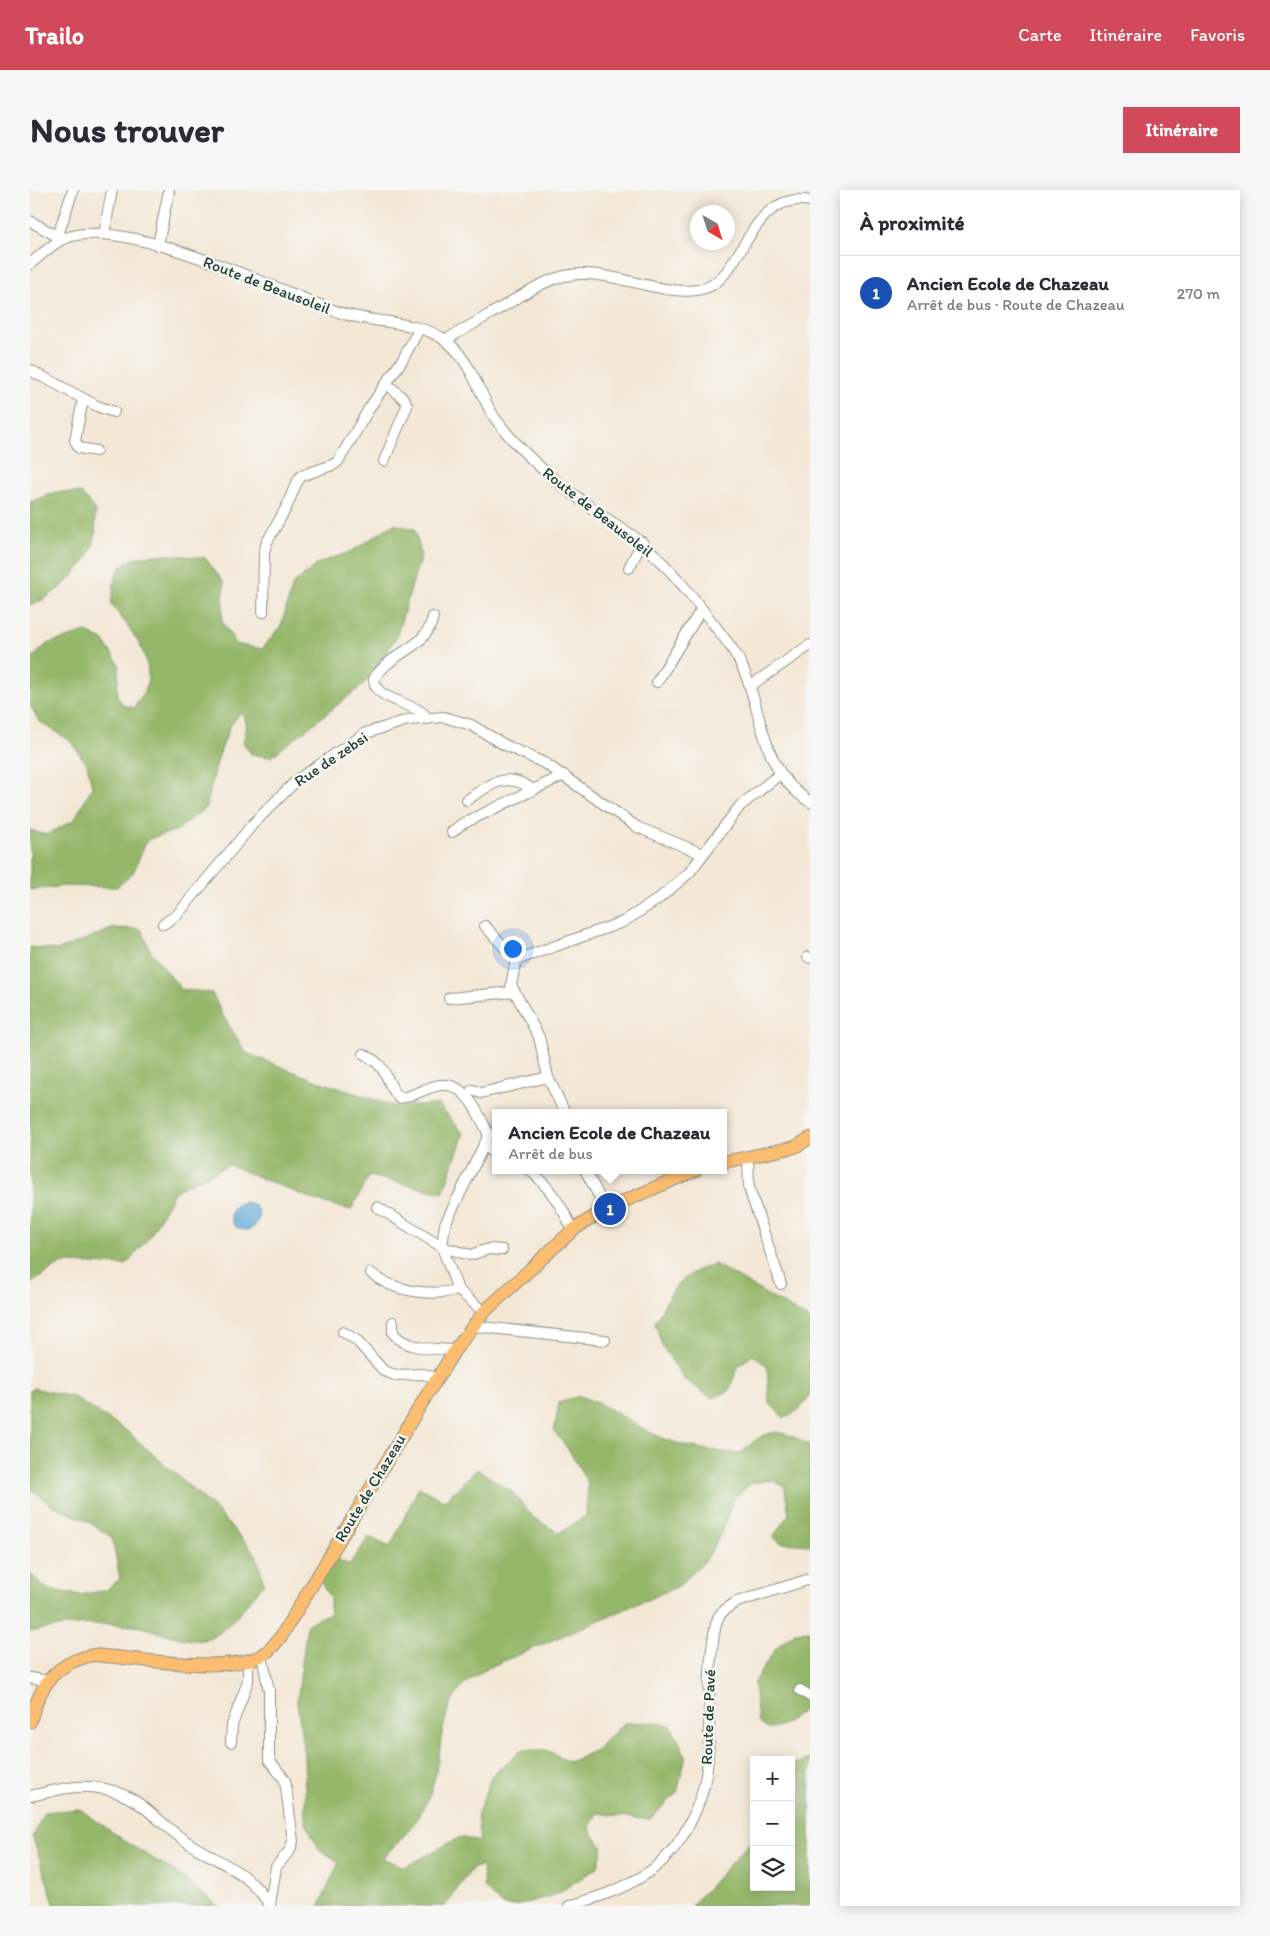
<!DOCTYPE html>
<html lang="fr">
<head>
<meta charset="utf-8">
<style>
  :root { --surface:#fff; --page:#f7f7f7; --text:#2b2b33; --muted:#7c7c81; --line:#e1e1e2; --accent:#d1495b }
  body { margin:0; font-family:Itim,sans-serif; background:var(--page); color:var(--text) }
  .controls { position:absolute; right:15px; bottom:15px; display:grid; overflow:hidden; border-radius:0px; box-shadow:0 2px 12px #0003 }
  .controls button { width:45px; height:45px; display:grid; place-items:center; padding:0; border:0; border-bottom:1px solid var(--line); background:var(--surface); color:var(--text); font:25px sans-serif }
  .compass { position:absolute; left:660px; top:15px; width:45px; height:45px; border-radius:50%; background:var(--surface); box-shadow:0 2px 12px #0003; rotate:141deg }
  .you { position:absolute; left:482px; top:758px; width:18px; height:18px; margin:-12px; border:4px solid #fff; border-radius:50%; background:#1a73e8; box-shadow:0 0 0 8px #1a73e833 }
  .badge { display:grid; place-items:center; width:32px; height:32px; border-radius:50%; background:var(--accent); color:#fff; font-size:16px; font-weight:700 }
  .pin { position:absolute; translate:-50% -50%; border:2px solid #fff; box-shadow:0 1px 5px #0006 }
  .popup { position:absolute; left:462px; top:919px; width:235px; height:65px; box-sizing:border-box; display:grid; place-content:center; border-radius:0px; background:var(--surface); filter:drop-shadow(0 1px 4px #0005); font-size:16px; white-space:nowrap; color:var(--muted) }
  .popup b { font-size:19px; color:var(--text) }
  .popup::after { content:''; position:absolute; left:50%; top:100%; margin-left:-10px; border:10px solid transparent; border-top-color:var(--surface) }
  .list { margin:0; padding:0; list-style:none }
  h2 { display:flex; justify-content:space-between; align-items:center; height:65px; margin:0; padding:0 20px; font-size:21px }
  h2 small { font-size:16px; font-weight:400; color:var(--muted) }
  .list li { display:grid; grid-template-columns:32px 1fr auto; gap:15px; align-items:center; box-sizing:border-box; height:75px; padding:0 20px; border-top:1px solid var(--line) }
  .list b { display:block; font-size:19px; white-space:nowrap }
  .list p { margin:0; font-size:16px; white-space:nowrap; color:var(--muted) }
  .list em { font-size:16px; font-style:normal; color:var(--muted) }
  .icon { flex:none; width:28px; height:28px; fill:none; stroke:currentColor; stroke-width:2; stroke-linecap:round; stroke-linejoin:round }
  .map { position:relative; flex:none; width:780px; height:1716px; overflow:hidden; border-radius:0px }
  header { display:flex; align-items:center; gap:30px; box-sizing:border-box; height:70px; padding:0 25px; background:var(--accent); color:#fff }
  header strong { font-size:24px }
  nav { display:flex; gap:28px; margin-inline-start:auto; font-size:18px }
  .intro { display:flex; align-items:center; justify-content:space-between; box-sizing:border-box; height:120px; padding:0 30px }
  h1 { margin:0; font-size:35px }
  .button { padding:12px 22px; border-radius:0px; background:var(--accent); color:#fff; font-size:18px; font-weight:700 }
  main { display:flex; gap:30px; padding:0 30px }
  aside { flex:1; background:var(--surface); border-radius:0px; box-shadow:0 2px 12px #0003 }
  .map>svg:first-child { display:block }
</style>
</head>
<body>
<header>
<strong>Trailo</strong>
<nav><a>Carte</a><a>Itinéraire</a><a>Favoris</a></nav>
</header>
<div class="intro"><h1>Nous trouver</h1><a class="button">Itinéraire</a></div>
<main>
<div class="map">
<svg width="780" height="1716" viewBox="0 0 780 1716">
  <rect width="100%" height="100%" fill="#f6f6f2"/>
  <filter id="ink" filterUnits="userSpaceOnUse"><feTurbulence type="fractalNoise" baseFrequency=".02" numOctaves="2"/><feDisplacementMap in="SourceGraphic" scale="10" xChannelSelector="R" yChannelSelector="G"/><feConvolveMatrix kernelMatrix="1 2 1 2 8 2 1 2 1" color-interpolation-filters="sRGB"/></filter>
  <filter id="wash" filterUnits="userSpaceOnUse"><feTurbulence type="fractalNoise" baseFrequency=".0096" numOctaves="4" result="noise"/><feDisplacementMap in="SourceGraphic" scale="20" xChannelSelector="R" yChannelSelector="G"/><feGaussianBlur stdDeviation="1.12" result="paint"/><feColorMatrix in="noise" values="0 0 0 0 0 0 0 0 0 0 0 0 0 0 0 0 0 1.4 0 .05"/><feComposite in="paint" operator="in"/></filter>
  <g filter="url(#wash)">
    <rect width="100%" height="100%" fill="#f4e7d6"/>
    <!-- forest -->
    <g fill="#95b76b" stroke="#5a7a50">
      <path d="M 26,302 L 51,303 L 65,320 C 65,330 67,345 63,355 C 56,377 23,409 0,415 L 0,312 Z"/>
      <path d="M 364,334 L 385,339 L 391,365 L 366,448 L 333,495 L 241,567 L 221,564 L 213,552 C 216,541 220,532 210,523 L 200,536 L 188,568 L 176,618 L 147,640 L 117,650 L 103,683 L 87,697 L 34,696 L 0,700 L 0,640 L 16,645 L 44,630 L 62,597 L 57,574 L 40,551 L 9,531 L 0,515 L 0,470 L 17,454 L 56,442 L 73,450 L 89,475 L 87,506 L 93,515 L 104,518 C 108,511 115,502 117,494 C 123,463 98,437 81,414 C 83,404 84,388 89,380 C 102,358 154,366 175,368 L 194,393 L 192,431 L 206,454 L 232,459 L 251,436 L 263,394 L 289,373 L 322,361 Z"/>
      <polygon points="84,738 111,739 121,762 151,799 182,803 191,822 216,863 285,890 367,917 408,914 434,944 413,1003 339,986 321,1020 287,1011 199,975 145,1001 120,1046 96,1075 32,1073 0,1094 0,757 28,760"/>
      <path d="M 685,1074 L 780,1130 L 780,1205 L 770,1219 L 754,1228 L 739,1213 L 737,1176 L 723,1165 L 708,1176 L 699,1201 L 682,1208 L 655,1190 L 632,1156 L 625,1133 C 642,1100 647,1085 685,1074 Z"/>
      <path d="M 4,1198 L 43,1207 L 98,1242 L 185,1319 L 226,1364 L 234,1393 C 222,1407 195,1445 178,1449 C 157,1455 124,1438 103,1436 C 68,1432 34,1435 0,1442 L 0,1384 L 19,1400 L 50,1405 L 76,1400 L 90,1389 L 82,1348 L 61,1333 L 20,1314 L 0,1298 L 0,1200 Z"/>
      <path d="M 549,1206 C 580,1215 605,1237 635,1249 C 658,1258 685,1261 710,1264 C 738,1237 746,1237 780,1255 L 780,1355 L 751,1353 L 743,1347 L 759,1324 L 755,1298 L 743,1290 L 721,1293 L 702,1311 L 693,1340 L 676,1370 L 649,1396 L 455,1479 C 448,1485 437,1491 431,1498 C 405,1529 414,1575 397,1611 C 387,1634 370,1651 352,1668 L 375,1677 L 430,1647 L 450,1652 L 447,1626 L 462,1585 L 492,1560 L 517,1560 L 539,1572 L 566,1560 L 594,1533 L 627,1532 L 641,1536 L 656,1566 L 647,1603 L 619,1630 L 567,1623 L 560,1637 L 562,1644 L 573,1657 L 568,1677 L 527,1704 L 485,1716 L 471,1715 L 454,1698 L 452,1675 L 442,1679 L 415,1716 L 289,1716 L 309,1672 L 289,1659 L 276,1633 L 274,1566 L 267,1512 L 277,1435 C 284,1429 292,1427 300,1423 L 300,1408 L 291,1392 L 306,1368 L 319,1375 L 339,1347 L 360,1357 L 389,1297 L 414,1311 L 447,1279 L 482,1302 L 504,1328 L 529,1343 L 556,1326 L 558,1293 L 540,1262 L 524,1241 L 529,1213 Z"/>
      <polygon points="780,1441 780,1516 753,1535 737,1539 728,1532 724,1492 746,1458 765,1442"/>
      <polygon points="780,1569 780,1716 661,1716 724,1648 724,1697 761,1697 761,1576"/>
      <polygon points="50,1619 99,1654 144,1681 188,1716 25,1716 3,1648 14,1622"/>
    </g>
    <!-- water -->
    <circle fill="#61a8d7" stroke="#407286" cx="215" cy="1026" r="14"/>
  </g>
  <g filter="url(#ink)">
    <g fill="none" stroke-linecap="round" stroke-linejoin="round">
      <!-- minor casing -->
      <g stroke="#8a9285" stroke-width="12">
        <g id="minor">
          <polyline points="0,31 32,49"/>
          <polyline points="74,44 82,0"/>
          <polyline points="32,49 29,42 43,0"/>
          <polyline points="128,55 139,0"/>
          <path d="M 0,74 C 10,66 22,54 33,49 C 90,23 249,101 308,122 C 341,134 385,129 415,150 C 437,166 447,196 460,220 C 465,230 474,240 482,249 C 508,278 538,301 570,324 C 584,334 600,342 613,354 C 645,382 672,419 698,453 C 737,503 721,575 780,612"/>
          <path d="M 415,150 C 435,139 455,127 474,116 C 499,101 521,85 550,84 C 588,82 645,111 678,97 C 714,82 721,0 780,11"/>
          <polyline points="0,180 67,216 84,222"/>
          <polyline points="53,209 45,250 49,258 66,261"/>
          <polyline points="354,271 377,216 375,210 356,193"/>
          <polyline points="599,378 612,352"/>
          <polyline points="233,422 234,362 237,352 256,318 266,294 271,286 305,274 309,270 340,217 373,169 389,139"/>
          <polyline points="627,492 671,420"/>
          <polyline points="720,496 780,455"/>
          <path d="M 398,529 C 387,511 344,512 344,489 C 362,460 396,460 403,427"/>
          <path d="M 437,610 C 460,594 478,580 503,600"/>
          <polyline points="422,642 432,634 534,585"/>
          <polyline points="133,734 147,725 223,634 267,590 336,543 378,530 414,527 441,535 475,555 516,574 607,637 673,664"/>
          <polyline points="455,736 486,770 593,732 627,710 659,683 710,616 750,584"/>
          <polyline points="778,767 780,768"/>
          <polyline points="486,770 481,795 509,847 518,887 535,923"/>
          <polyline points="419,808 484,802"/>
          <path d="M 334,864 C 361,879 352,887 369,908 C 384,907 396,897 410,895 C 436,891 450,927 459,945 L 415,1034 L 412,1057 L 428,1100 L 454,1122"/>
          <polyline points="442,900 451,903 518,887"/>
          <polyline points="455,955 466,966"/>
          <polyline points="718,967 719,998 751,1094"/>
          <path d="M 500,980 C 520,998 532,1016 543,1040"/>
          <polyline points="555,980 576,1019"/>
          <polyline points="347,1017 412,1057 440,1065 459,1059 472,1060"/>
          <path d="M 341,1083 C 363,1102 400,1106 428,1100"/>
          <path d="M 363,1132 L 363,1143 C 376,1160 405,1159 425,1160"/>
          <polyline points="442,1136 575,1150"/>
          <polyline points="313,1142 326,1150 354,1181 365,1185 394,1184 407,1189"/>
          <polyline points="232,1466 239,1501 239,1570 255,1590 263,1651 260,1660 246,1677 240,1715"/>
          <polyline points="0,1488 18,1491"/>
          <polyline points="770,1500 780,1506"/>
          <polyline points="201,1552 202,1535 218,1491 218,1470"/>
          <path d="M 0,1606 C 28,1600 46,1593 75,1599 C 111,1606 126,1631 154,1650 C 186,1672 219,1680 240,1716"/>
          <path d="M 539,1716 C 570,1707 603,1696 628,1675 C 655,1652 673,1612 677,1578 C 682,1536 676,1494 683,1452 C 684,1443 685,1434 689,1426 C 694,1419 700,1416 707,1412 L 780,1389"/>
        </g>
      </g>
      <!-- major casing -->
      <g stroke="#8a9285" stroke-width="14">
        <g id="major">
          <polyline points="694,972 765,957 780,948"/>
          <path d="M 0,1532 C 10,1495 25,1473 63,1465 C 105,1468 195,1484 231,1466 C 240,1461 246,1453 252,1445 L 395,1208 L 425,1160 L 454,1122 L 543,1040 L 576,1019 L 666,980"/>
        </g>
      </g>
      <!-- minor -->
      <use href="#minor" stroke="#fff" stroke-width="10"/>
      <!-- major -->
      <use href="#major" stroke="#fcbd6f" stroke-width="12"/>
    </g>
  </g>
  <g text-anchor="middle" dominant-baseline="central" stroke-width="5" stroke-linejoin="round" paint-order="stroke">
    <!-- street labels -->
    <g font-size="16" fill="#1f3d34" stroke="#f6f6f2">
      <text transform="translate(237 95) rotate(21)">Route de Beausoleil</text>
      <text transform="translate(568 322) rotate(38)">Route de Beausoleil</text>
      <text transform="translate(301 569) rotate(-34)">Rue de zebsi</text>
      <text transform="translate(340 1298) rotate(-59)">Route de Chazeau</text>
      <text transform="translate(678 1527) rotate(-88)">Route de Pavé</text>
    </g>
  </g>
</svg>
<div class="controls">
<button>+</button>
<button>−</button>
<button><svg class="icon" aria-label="layers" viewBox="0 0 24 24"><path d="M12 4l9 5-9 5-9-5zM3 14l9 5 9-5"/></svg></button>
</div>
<svg class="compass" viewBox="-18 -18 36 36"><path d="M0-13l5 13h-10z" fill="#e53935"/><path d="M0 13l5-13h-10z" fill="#7c7c81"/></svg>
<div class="you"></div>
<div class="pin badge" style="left:580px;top:1019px;background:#1a4fb4">1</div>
<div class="popup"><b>Ancien Ecole de Chazeau</b>Arrêt de bus</div>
</div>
<aside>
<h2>À proximité<small></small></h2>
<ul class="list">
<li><span class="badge" style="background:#1a4fb4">1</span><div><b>Ancien Ecole de Chazeau</b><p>Arrêt de bus · Route de Chazeau</p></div><em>270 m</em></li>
</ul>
</aside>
</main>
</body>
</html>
